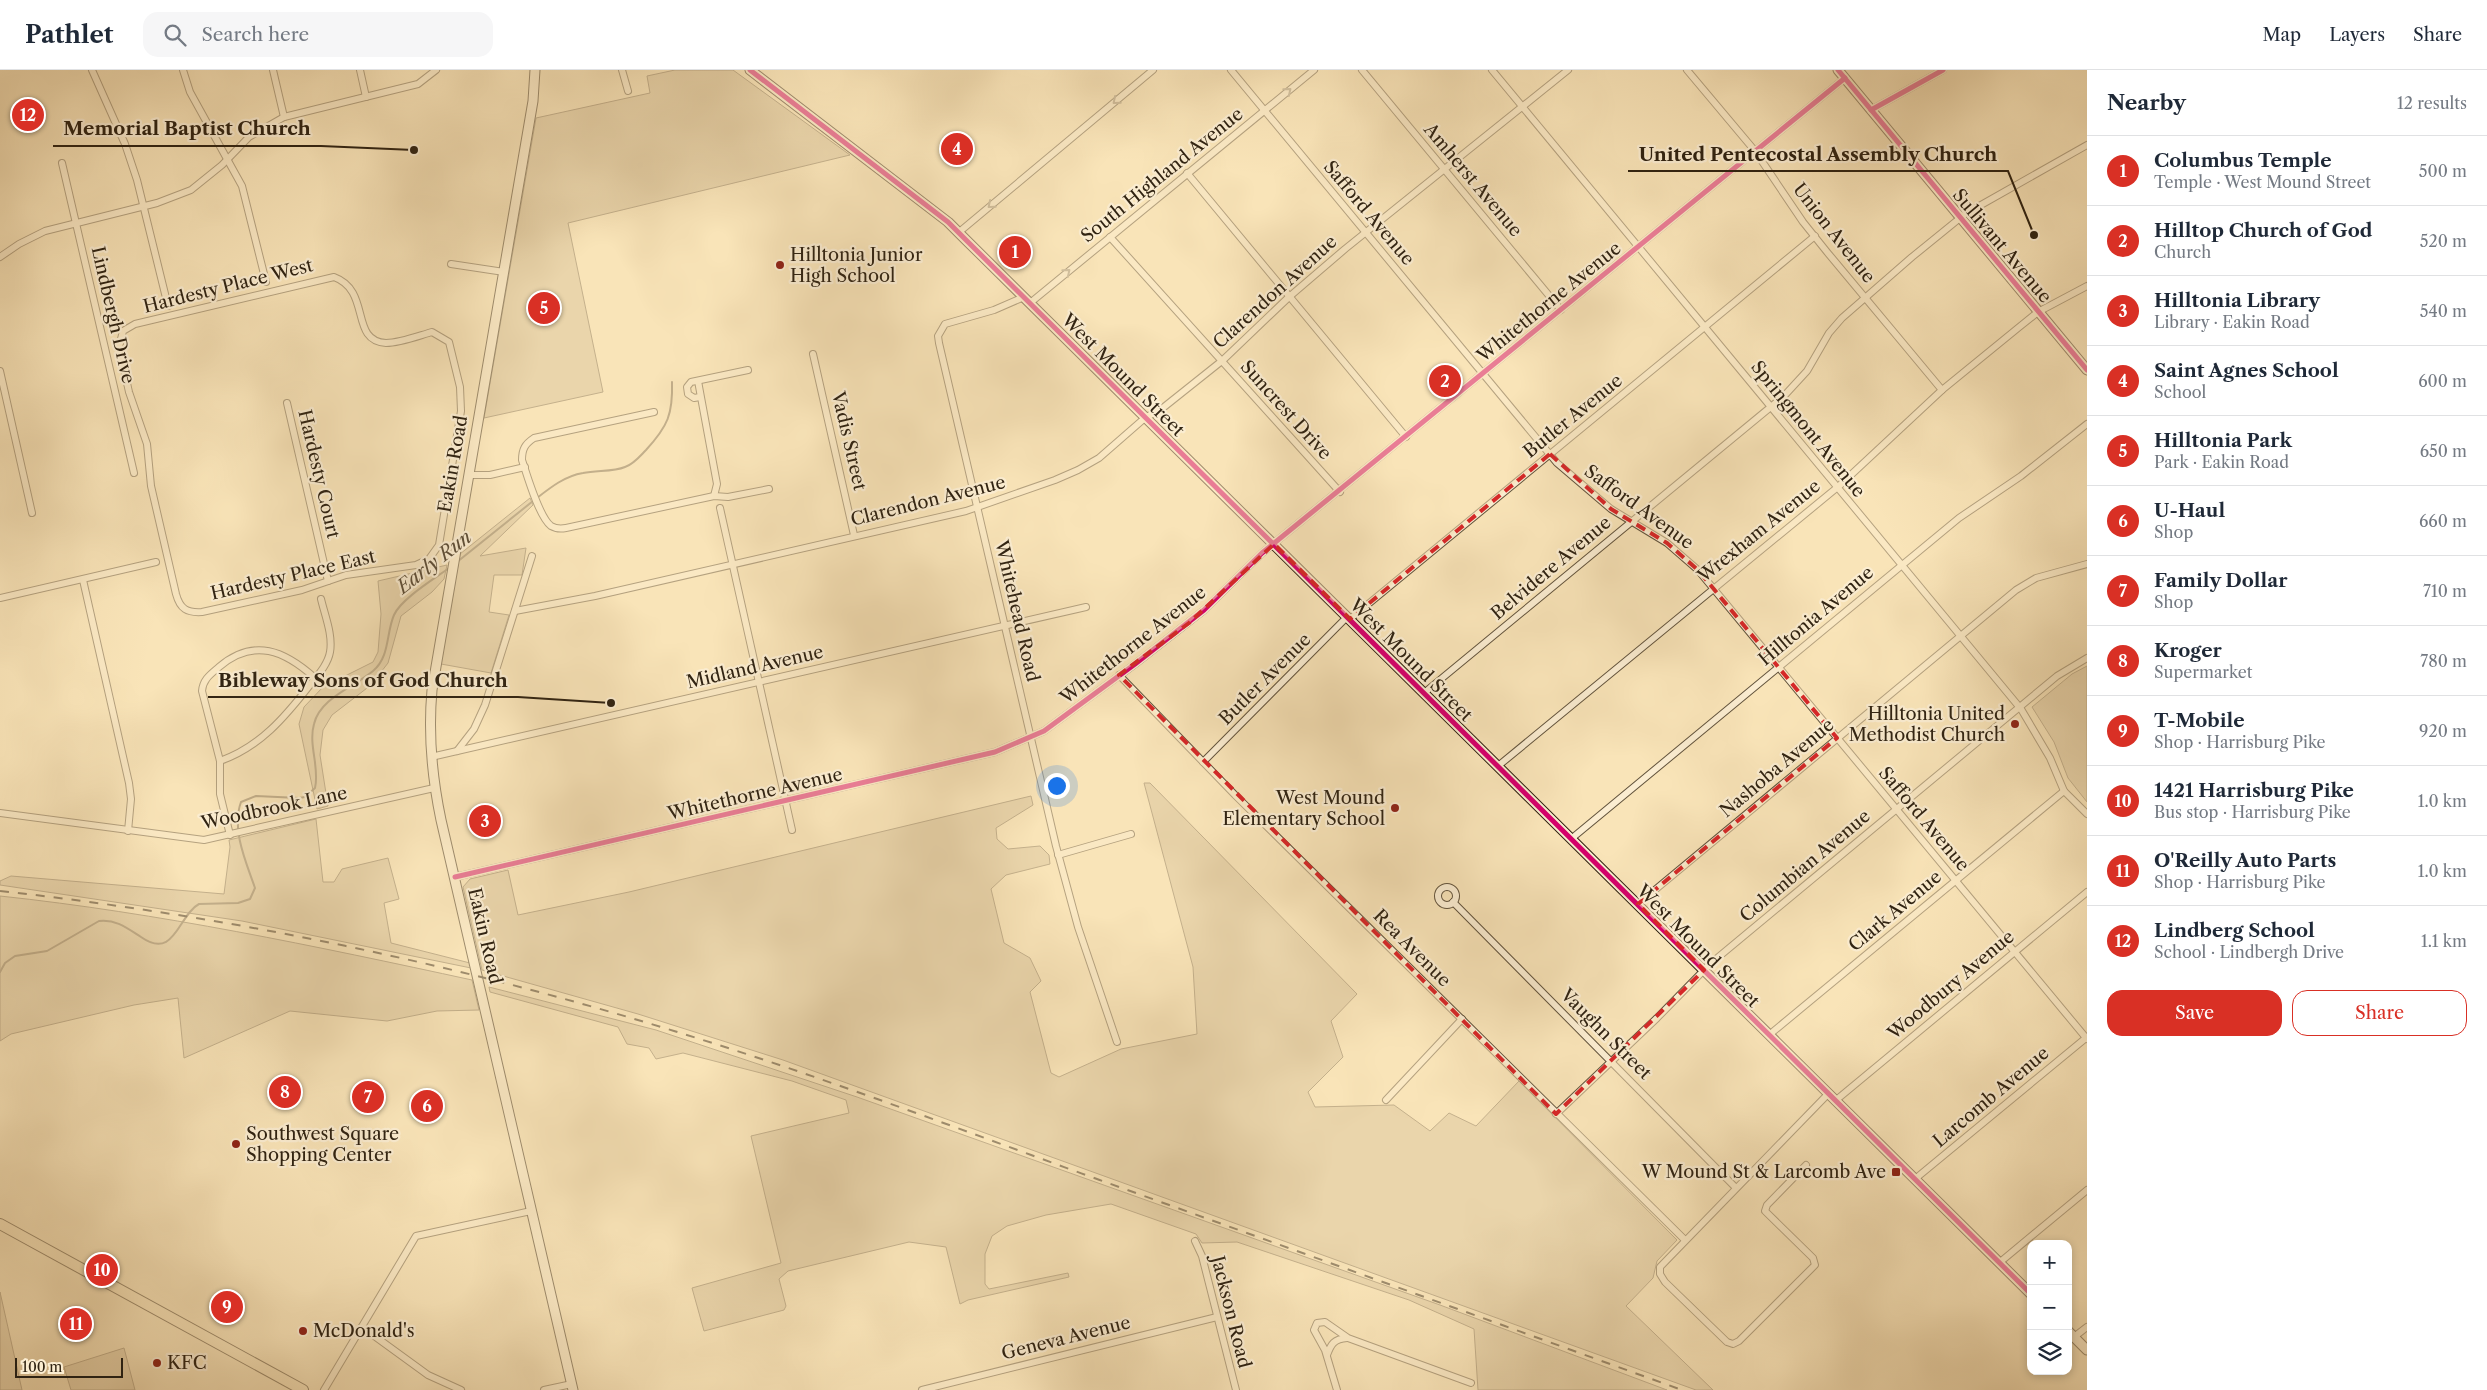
<!DOCTYPE html>
<html lang="en">
<head>
<meta charset="utf-8">
<style>
  :root { --surface:#fff; --page:#f6f6f7; --text:#1f2937; --muted:#747a83; --line:#e0e1e3; --accent:#d93025 }
  body { margin:0; font-family:"Libre Caslon Text",serif; background:var(--page); color:var(--text) }
  .controls { position:absolute; right:15px; bottom:15px; display:grid; overflow:hidden; border-radius:10px; box-shadow:0 2px 8px #0003 }
  .controls button { width:45px; height:45px; display:grid; place-items:center; padding:0; border:0; border-bottom:1px solid var(--line); background:var(--surface); color:var(--text); font:25px sans-serif }
  .scale { position:absolute; left:15px; bottom:12px; width:108px; box-sizing:border-box; padding-left:5px; border:2px solid #302312; border-top:0; font-size:14px; line-height:18px; white-space:nowrap; color:#302312; -webkit-text-stroke:4px #fbedd1; paint-order:stroke }
  .you { position:absolute; left:1056px; top:715px; width:18px; height:18px; margin:-12px; border:4px solid #fff; border-radius:50%; background:#1a73e8; box-shadow:0 0 0 8px #1a73e833 }
  .badge { display:grid; place-items:center; width:32px; height:32px; border-radius:50%; background:var(--accent); color:#fff; font-size:16px; font-weight:700 }
  .pin { position:absolute; translate:-50% -50%; border:2px solid #fff; box-shadow:0 1px 5px #0006 }
  .list { margin:0; padding:0; list-style:none }
  h2 { display:flex; justify-content:space-between; align-items:center; height:65px; margin:0; padding:0 20px; font-size:21px }
  h2 small { font-size:16px; font-weight:400; color:var(--muted) }
  .list li { display:grid; grid-template-columns:32px 1fr auto; gap:15px; align-items:center; box-sizing:border-box; height:70px; padding:0 20px; border-top:1px solid var(--line) }
  .list b { display:block; font-size:19px; white-space:nowrap }
  .list p { margin:0; font-size:16px; white-space:nowrap; color:var(--muted) }
  .list em { font-size:16px; font-style:normal; color:var(--muted) }
  .actions { display:flex; gap:10px; padding:15px 20px }
  .actions a { flex:1; padding:11px 0; border:1px solid var(--accent); border-radius:15px; text-align:center; font-size:18px; color:var(--accent) }
  .actions .main { background:var(--accent); color:#fff }
  .icon { flex:none; width:28px; height:28px; fill:none; stroke:currentColor; stroke-width:2; stroke-linecap:round; stroke-linejoin:round }
  .map { position:relative; flex:none; width:2087px; height:1320px; overflow:hidden }
  header { display:flex; align-items:center; gap:30px; box-sizing:border-box; height:70px; padding:0 25px; background:var(--surface); border-bottom:1px solid var(--line) }
  header strong { font-size:24px }
  nav { display:flex; gap:28px; margin-inline-start:auto; font-size:18px }
  .search { width:350px; height:45px; background:var(--page); display:flex; align-items:center; gap:12px; box-sizing:border-box; padding:0 18px; border-radius:15px; color:var(--muted); font-size:19px }
  main { display:flex }
  aside { flex:1; background:var(--surface) }
  .map>svg:first-child { display:block }
</style>
</head>
<body>
<header>
<strong>Pathlet</strong>
<div class="search"><svg class="icon" aria-label="search" viewBox="0 0 24 24"><circle cx="10" cy="10" r="6"/><path d="M15 15l6 6"/></svg>Search here</div>
<nav><a>Map</a><a>Layers</a><a>Share</a></nav>
</header>
<main>
<div class="map">
<svg width="2087" height="1320" viewBox="0 0 2087 1320">
  <rect width="100%" height="100%" fill="#f9e4b8"/>
  <filter id="stains"><feTurbulence type="fractalNoise" baseFrequency=".004" numOctaves="4"/><feColorMatrix values="0 0 0 0 .2 0 0 0 0 .09 0 0 0 0 .02 0 0 0 .5 -.17"/></filter>
  <radialGradient id="worn" r=".72"><stop offset=".6" stop-color="#630" stop-opacity="0"/><stop offset="1" stop-color="#630" stop-opacity=".3"/></radialGradient>
  <!-- green -->
  <g fill="#d7c39c" stroke="#847357">
    <polygon points="675,0 733,0 850,85 568,153 603,322 484,348 536,48 650,23 647,6"/>
    <polygon points="530,428 533,435 480,486 526,478 522,505 494,505 489,542 509,545 491,603 441,594 460,484"/>
    <polygon points="447,495 444,509 432,522 401,546 388,593 371,615 332,645 323,660 320,685 328,736 317,739 299,654 304,637 323,617 373,592 378,582 381,544 378,511"/>
    <polygon points="2087,596 2087,732 2068,708 2054,672 2032,637 2072,604"/>
    <polygon points="1144,713 1150,713 1357,924 1331,951 1343,987 1308,1022 1315,1037 1394,1035 1430,1061 1449,1043 1476,1056 1519,1011 1677,1170 1657,1191 1653,1208 1626,1236 1713,1320 1696,1320 783,990 638,944 482,900 463,817 470,809 508,800 518,845 629,822 1031,726 1033,735 996,758 997,769 1008,779 1040,776 1049,785 1050,794 1006,805 991,819 1004,873 1030,888 1041,911 1030,922 1051,1003 1059,1007 1121,979 1197,964 1193,897"/>
    <polygon points="316,749 323,812 334,812 342,799 388,788 399,829 384,833 391,873 470,893 471,898 242,851 0,815 0,811 11,806 224,824 230,777 229,770"/>
    <path d="M 0,826 C 159,843 315,876 472,910 L 479,940 L 437,941 L 387,951 L 290,941 L 184,988 L 178,928 L 134,935 L 11,964 L 0,971 Z"/>
    <polygon points="489,917 656,960 857,1027 1440,1235 1667,1320 1478,1320 1474,1259 1409,1230 1237,1172 1202,1173 1196,1164 1111,1134 1046,1145 1007,1156 992,1166 985,1184 985,1214 989,1219 1068,1203 1069,1207 968,1230 960,1234 946,1177 909,1172 788,1201 779,1209 786,1236 784,1240 704,1261 692,1218 781,1193 751,1066 849,1043 846,1030 792,1011 683,983 656,989 649,978 627,974 618,957 490,922"/>
    <polygon points="0,1222 22,1320 0,1320"/>
    <polygon points="124,1278 135,1320 71,1320 64,1297"/>
  </g>
  <g fill="none" stroke-linecap="round" stroke-linejoin="round">
    <!-- stream -->
    <g stroke="#806f54" stroke-width="2">
      <path d="M 537,428 C 551,417 565,406 583,403 C 597,400 613,402 625,397 C 634,394 640,386 646,380 C 668,356 673,344 672,312"/>
      <polyline points="457,492 533,431"/>
      <path d="M 0,902 L 5,893 L 15,886 L 47,881 L 99,851 C 116,849 127,858 141,867 C 175,891 178,845 199,834 L 238,833 L 250,829 L 255,818 C 246,792 231,759 241,732 L 256,726 L 299,728 L 305,727 L 315,718 C 320,698 308,675 314,654 C 320,628 354,617 373,601 C 390,587 386,563 394,545 C 401,529 434,509 449,498"/>
    </g>
    <!-- street casing -->
    <g stroke="#62533c" stroke-width="8">
      <g id="street">
        <polyline points="92,0 125,74 137,110 168,236"/>
        <polyline points="183,0 190,22 242,116 266,212"/>
        <polyline points="273,0 284,47"/>
        <polyline points="360,0 366,27"/>
        <polyline points="622,0 628,21"/>
        <polyline points="1231,0 1557,393 1611,439 1667,473 1698,500 2087,969"/>
        <polyline points="1362,0 1561,240"/>
        <polyline points="1492,0 2021,639 2050,688 2064,721 2087,744"/>
        <polyline points="1687,0 1755,81 1803,152 1827,182 1942,320"/>
        <polyline points="1871,40 1943,0"/>
        <polyline points="62,93 134,403"/>
        <polyline points="1187,103 1406,367"/>
        <polyline points="958,163 1153,0"/>
        <polyline points="1110,167 1340,422"/>
        <polyline points="0,187 19,174 45,161 157,133 191,120 222,95 249,67 284,47 418,14 436,0"/>
        <polyline points="451,194 504,202"/>
        <path d="M 334,207 C 372,221 349,271 386,273 C 400,273 418,266 432,262 L 449,272 L 460,317 L 461,341 L 439,475 L 429,489 L 416,495 L 346,505 L 302,520 L 202,542 C 187,543 180,539 176,524 L 151,416 L 147,374 L 129,322 L 119,277 L 123,261 L 135,254 Z"/>
        <polyline points="1024,227 994,240 945,254 938,266 939,273 1056,776 1078,857 1117,972"/>
        <polyline points="1030,233 1314,0"/>
        <polyline points="813,284 854,465"/>
        <polyline points="0,301 32,443"/>
        <polyline points="698,311 717,414 714,426"/>
        <polyline points="700,327 694,328 688,324 687,317 691,312 748,300"/>
        <polyline points="287,333 328,511"/>
        <path d="M 654,342 L 534,368 C 525,374 522,379 522,390 C 527,405 539,447 551,456 C 556,459 561,459 566,458 L 714,426 L 728,427 L 769,419"/>
        <polyline points="468,405 490,405 525,397"/>
        <polyline points="720,438 792,760"/>
        <polyline points="83,510 129,713 131,729 128,761"/>
        <polyline points="0,528 156,492"/>
        <polyline points="515,541 595,526 966,441 1055,410 1078,400 1099,388 1146,347 1159,341 1223,290 1289,227 1345,179 1568,0"/>
        <polyline points="1350,549 1815,166"/>
        <polyline points="1119,605 1235,725 1685,1170"/>
        <polyline points="1424,623 1784,326 1807,301 1829,263 1842,248 1912,187 1965,144 2087,75"/>
        <polyline points="457,681 474,659 485,635 532,486"/>
        <polyline points="431,687 1086,537"/>
        <path d="M 220,691 C 260,677 285,647 310,615 C 318,605 328,594 330,582 C 333,565 325,546 321,529"/>
        <polyline points="1203,692 1347,547"/>
        <polyline points="1498,696 1839,416 1942,320 2018,258 2038,242 2087,216"/>
        <polyline points="0,743 204,770 434,718"/>
        <path d="M 230,765 L 220,724 L 220,691 L 202,621 C 203,609 211,604 219,597 C 254,567 285,581 315,608"/>
        <polyline points="1571,769 1959,448 2021,406 2087,354"/>
        <polyline points="1058,785 1131,764"/>
        <polyline points="455,807 995,682 1044,661 1135,594 1204,540 1262,483 1845,8"/>
        <circle cx="1447" cy="826" r="9"/>
        <polyline points="1453,832 1736,1118"/>
        <polyline points="1638,834 2016,520 2036,508 2087,494"/>
        <polyline points="1769,965 2064,721"/>
        <polyline points="1386,1030 1462,949"/>
        <polyline points="1835,1031 2087,822"/>
        <polyline points="1556,1044 1657,948 1710,894 2057,606 2087,588"/>
        <polyline points="1806,1095 1767,1135 1765,1141 1813,1188 1815,1195 1739,1271 1733,1274 1727,1272 1665,1212 1660,1204 1660,1197 1828,1024"/>
        <polyline points="1915,1109 2087,967"/>
        <polyline points="1195,1171 1202,1186 1236,1320"/>
        <polyline points="1999,1193 2087,1120"/>
        <polyline points="362,1257 428,1305 461,1320"/>
        <polyline points="2074,1267 2087,1257"/>
        <path d="M 1327,1285 C 1331,1274 1334,1269 1347,1268"/>
        <polyline points="324,1320 416,1166 531,1141"/>
        <polyline points="544,1320 572,1314"/>
        <polyline points="922,1320 1217,1247"/>
        <polyline points="1337,1320 1325,1280 1314,1260 1317,1253 1325,1252 1348,1268 1471,1313"/>
      </g>
    </g>
    <!-- secondary casing -->
    <g stroke="#302312" stroke-width="11">
      <g id="secondary">
        <path d="M 535,0 L 533,31 L 432,620 C 428,664 432,707 441,750 L 573,1320"/>
        <polyline points="750,0 948,152 966,170 2031,1224"/>
        <polyline points="1838,0 2087,300"/>
        <polyline points="2068,1261 2087,1280"/>
      </g>
    </g>
    <!-- primary casing -->
    <g stroke="#302312" stroke-width="12">
      <polyline id="primary" points="0,1154 303,1320"/>
    </g>
    <!-- street -->
    <use href="#street" stroke="#fbedd1" stroke-width="6"/>
    <!-- secondary -->
    <use href="#secondary" stroke="#fbedd1" stroke-width="9"/>
    <!-- primary -->
    <use href="#primary" stroke="#f9e4b8" stroke-width="10"/>
    <!-- rail -->
    <path stroke="#302312" stroke-width="2" stroke-dasharray="9 9" stroke-linecap="butt" d="M 0,821 C 228,846 455,893 674,961 C 821,1006 964,1061 1108,1113 C 1300,1182 1491,1251 1682,1320"/>
    <!-- cycleway casing -->
    <g stroke="#fbedd1" stroke-width="8">
      <g id="cycleway">
        <polyline points="750,0 948,152 966,170 2031,1224"/>
        <polyline points="1838,0 2087,300"/>
        <polyline points="1871,40 1943,0"/>
        <polyline points="455,807 995,682 1044,661 1135,594 1204,540 1262,483 1845,8"/>
      </g>
    </g>
    <!-- cycleway -->
    <use href="#cycleway" stroke="#d6006c" stroke-width="5"/>
  </g>
  <!-- one-way arrows -->
  <defs><path id="oneway-chevron" d="M-2-3.5L2.5 0L-2 3.5" fill="none" stroke-width="1.6" stroke-linecap="round" stroke-linejoin="round" transform="scale(1.25)"/></defs>
  <g stroke="#a0927b">
    <use href="#oneway-chevron" transform="translate(1288 21) rotate(-39)"/>
    <use href="#oneway-chevron" transform="translate(1116 31) rotate(140)"/>
    <use href="#oneway-chevron" transform="translate(991 135) rotate(140)"/>
    <use href="#oneway-chevron" transform="translate(1067 202) rotate(-39)"/>
  </g>
  <!-- marked area -->
  <path d="M0 0H2087V1320H0ZM 1550,384 L 1611,439 L 1667,473 L 1698,500 L 1837,668 L 1638,834 L 1704,900 L 1556,1044 L 1119,605 L 1189,553 L 1274,474 L 1350,549 Z" fill="#f9e4b8" fill-opacity=".55" fill-rule="evenodd"/>
  <path fill="none" stroke="#d62828" stroke-width="4" stroke-dasharray="10 6" stroke-linejoin="round" d="M 1550,384 L 1611,439 L 1667,473 L 1698,500 L 1837,668 L 1638,834 L 1704,900 L 1556,1044 L 1119,605 L 1189,553 L 1274,474 L 1350,549 Z"/>
  <!-- markers -->
  <g fill="#8f2418" stroke="#fbedd1" stroke-width="2">
    <circle cx="780" cy="195" r="5"/>
    <circle cx="2015" cy="654" r="5"/>
    <circle cx="1395" cy="738" r="5"/>
    <circle cx="236" cy="1074" r="5"/>
    <rect x="1891" y="1097" width="10" height="10" rx="2.5"/>
    <circle cx="303" cy="1261" r="5"/>
    <circle cx="157" cy="1293" r="5"/>
  </g>
  <g text-anchor="middle" dominant-baseline="central" stroke-width="4.5" stroke-linejoin="round" paint-order="stroke">
    <!-- street labels -->
    <g font-size="18" fill="#302312" stroke="#fbedd1">
      <text transform="translate(1162 105) rotate(-39)">South Highland Avenue</text>
      <text transform="translate(1473 110) rotate(50)">Amherst Avenue</text>
      <text transform="translate(1369 143) rotate(50)">Safford Avenue</text>
      <text transform="translate(1834 163) rotate(52)">Union Avenue</text>
      <text transform="translate(2002 176) rotate(50)">Sullivant Avenue</text>
      <text transform="translate(228 216) rotate(-14)">Hardesty Place West</text>
      <text transform="translate(1275 222) rotate(-42)">Clarendon Avenue</text>
      <text transform="translate(1549 232) rotate(-39)">Whitethorne Avenue</text>
      <text transform="translate(113 245) rotate(77)">Lindbergh Drive</text>
      <text transform="translate(1123 305) rotate(45)">West Mound Street</text>
      <text transform="translate(1286 340) rotate(48)">Suncrest Drive</text>
      <text transform="translate(1573 346) rotate(-39)">Butler Avenue</text>
      <text transform="translate(1808 359) rotate(51)">Springmont Avenue</text>
      <text transform="translate(849 371) rotate(77)">Vadis Street</text>
      <text transform="translate(453 394) rotate(-80)">Eakin Road</text>
      <text transform="translate(319 404) rotate(77)">Hardesty Court</text>
      <text transform="translate(928 431) rotate(-14)">Clarendon Avenue</text>
      <text transform="translate(1639 437) rotate(36)">Safford Avenue</text>
      <text transform="translate(1759 461) rotate(-39)">Wrexham Avenue</text>
      <text transform="translate(1551 498) rotate(-40)">Belvidere Avenue</text>
      <text transform="translate(293 505) rotate(-13)">Hardesty Place East</text>
      <text transform="translate(1017 541) rotate(77)">Whitehead Road</text>
      <text transform="translate(1816 546) rotate(-40)">Hilltonia Avenue</text>
      <text transform="translate(1133 575) rotate(-38)">Whitethorne Avenue</text>
      <text transform="translate(1411 590) rotate(45)">West Mound Street</text>
      <text transform="translate(755 597) rotate(-13)">Midland Avenue</text>
      <text transform="translate(1265 609) rotate(-45)">Butler Avenue</text>
      <text transform="translate(1777 698) rotate(-40)">Nashoba Avenue</text>
      <text transform="translate(755 724) rotate(-13)">Whitethorne Avenue</text>
      <text transform="translate(274 738) rotate(-12)">Woodbrook Lane</text>
      <text transform="translate(1924 749) rotate(50)">Safford Avenue</text>
      <text transform="translate(1805 796) rotate(-40)">Columbian Avenue</text>
      <text transform="translate(1895 841) rotate(-40)">Clark Avenue</text>
      <text transform="translate(485 866) rotate(77)">Eakin Road</text>
      <text transform="translate(1698 876) rotate(45)">West Mound Street</text>
      <text transform="translate(1412 878) rotate(45)">Rea Avenue</text>
      <text transform="translate(1951 915) rotate(-40)">Woodbury Avenue</text>
      <text transform="translate(1606 964) rotate(45)">Vaughn Street</text>
      <text transform="translate(1991 1027) rotate(-40)">Larcomb Avenue</text>
      <text transform="translate(1231 1242) rotate(76)">Jackson Road</text>
      <text transform="translate(1066 1268) rotate(-14)">Geneva Avenue</text>
    </g>
    <!-- poi labels -->
    <g font-size="18" fill="#302312" stroke="#fbedd1" text-anchor="start">
      <text x="790" y="185">Hilltonia Junior<tspan x="790" dy="21">High School</tspan></text>
      <text x="2005" y="644" text-anchor="end">Hilltonia United<tspan x="2005" dy="21">Methodist Church</tspan></text>
      <text x="1385" y="728" text-anchor="end">West Mound<tspan x="1385" dy="21">Elementary School</tspan></text>
      <text x="246" y="1064">Southwest Square<tspan x="246" dy="21">Shopping Center</tspan></text>
      <text x="1886" y="1102" text-anchor="end">W Mound St &amp; Larcomb Ave</text>
      <text x="313" y="1261">McDonald's</text>
      <text x="167" y="1293">KFC</text>
    </g>
    <!-- water labels -->
    <g font-size="19" font-style="italic" fill="#5f4f38" stroke="#fbedd1">
      <text transform="translate(434 492) rotate(-38)">Early Run</text>
    </g>
  </g>
  <!-- callouts -->
  <path fill="none" stroke="#302312" stroke-width="2" d="M414 80L321 76H53M2034 165L2008 101H1628M611 633L518 627H208"/>
  <g fill="#302312" stroke="#fbedd1" stroke-width="2">
    <circle cx="414" cy="80" r="5"/>
    <circle cx="2034" cy="165" r="5"/>
    <circle cx="611" cy="633" r="5"/>
  </g>
  <g font-size="19" text-anchor="middle" font-weight="bold" fill="#302312" stroke="#fbedd1" stroke-width="4.5" stroke-linejoin="round" paint-order="stroke">
    <text x="187" y="65">Memorial Baptist Church</text>
    <text x="1818" y="91">United Pentecostal Assembly Church</text>
    <text x="363" y="617">Bibleway Sons of God Church</text>
  </g>
  <rect width="100%" height="100%" filter="url(#stains)"/>
  <rect width="100%" height="100%" fill="url(#worn)"/>
</svg>
<div class="controls">
<button>+</button>
<button>−</button>
<button><svg class="icon" aria-label="layers" viewBox="0 0 24 24"><path d="M12 4l9 5-9 5-9-5zM3 14l9 5 9-5"/></svg></button>
</div>
<div class="scale">100 m</div>
<div class="you"></div>
<div class="pin badge" style="left:1015px;top:182px">1</div>
<div class="pin badge" style="left:1445px;top:311px">2</div>
<div class="pin badge" style="left:485px;top:751px">3</div>
<div class="pin badge" style="left:957px;top:79px">4</div>
<div class="pin badge" style="left:544px;top:238px">5</div>
<div class="pin badge" style="left:427px;top:1036px">6</div>
<div class="pin badge" style="left:368px;top:1027px">7</div>
<div class="pin badge" style="left:285px;top:1022px">8</div>
<div class="pin badge" style="left:227px;top:1237px">9</div>
<div class="pin badge" style="left:102px;top:1200px">10</div>
<div class="pin badge" style="left:76px;top:1254px">11</div>
<div class="pin badge" style="left:28px;top:45px">12</div>
</div>
<aside>
<h2>Nearby<small>12 results</small></h2>
<ul class="list">
<li><span class="badge">1</span><div><b>Columbus Temple</b><p>Temple · West Mound Street</p></div><em>500 m</em></li>
<li><span class="badge">2</span><div><b>Hilltop Church of God</b><p>Church</p></div><em>520 m</em></li>
<li><span class="badge">3</span><div><b>Hilltonia Library</b><p>Library · Eakin Road</p></div><em>540 m</em></li>
<li><span class="badge">4</span><div><b>Saint Agnes School</b><p>School</p></div><em>600 m</em></li>
<li><span class="badge">5</span><div><b>Hilltonia Park</b><p>Park · Eakin Road</p></div><em>650 m</em></li>
<li><span class="badge">6</span><div><b>U-Haul</b><p>Shop</p></div><em>660 m</em></li>
<li><span class="badge">7</span><div><b>Family Dollar</b><p>Shop</p></div><em>710 m</em></li>
<li><span class="badge">8</span><div><b>Kroger</b><p>Supermarket</p></div><em>780 m</em></li>
<li><span class="badge">9</span><div><b>T-Mobile</b><p>Shop · Harrisburg Pike</p></div><em>920 m</em></li>
<li><span class="badge">10</span><div><b>1421 Harrisburg Pike</b><p>Bus stop · Harrisburg Pike</p></div><em>1.0 km</em></li>
<li><span class="badge">11</span><div><b>O'Reilly Auto Parts</b><p>Shop · Harrisburg Pike</p></div><em>1.0 km</em></li>
<li><span class="badge">12</span><div><b>Lindberg School</b><p>School · Lindbergh Drive</p></div><em>1.1 km</em></li>
</ul>
<div class="actions"><a class="main">Save</a><a>Share</a></div>
</aside>
</main>
</body>
</html>
